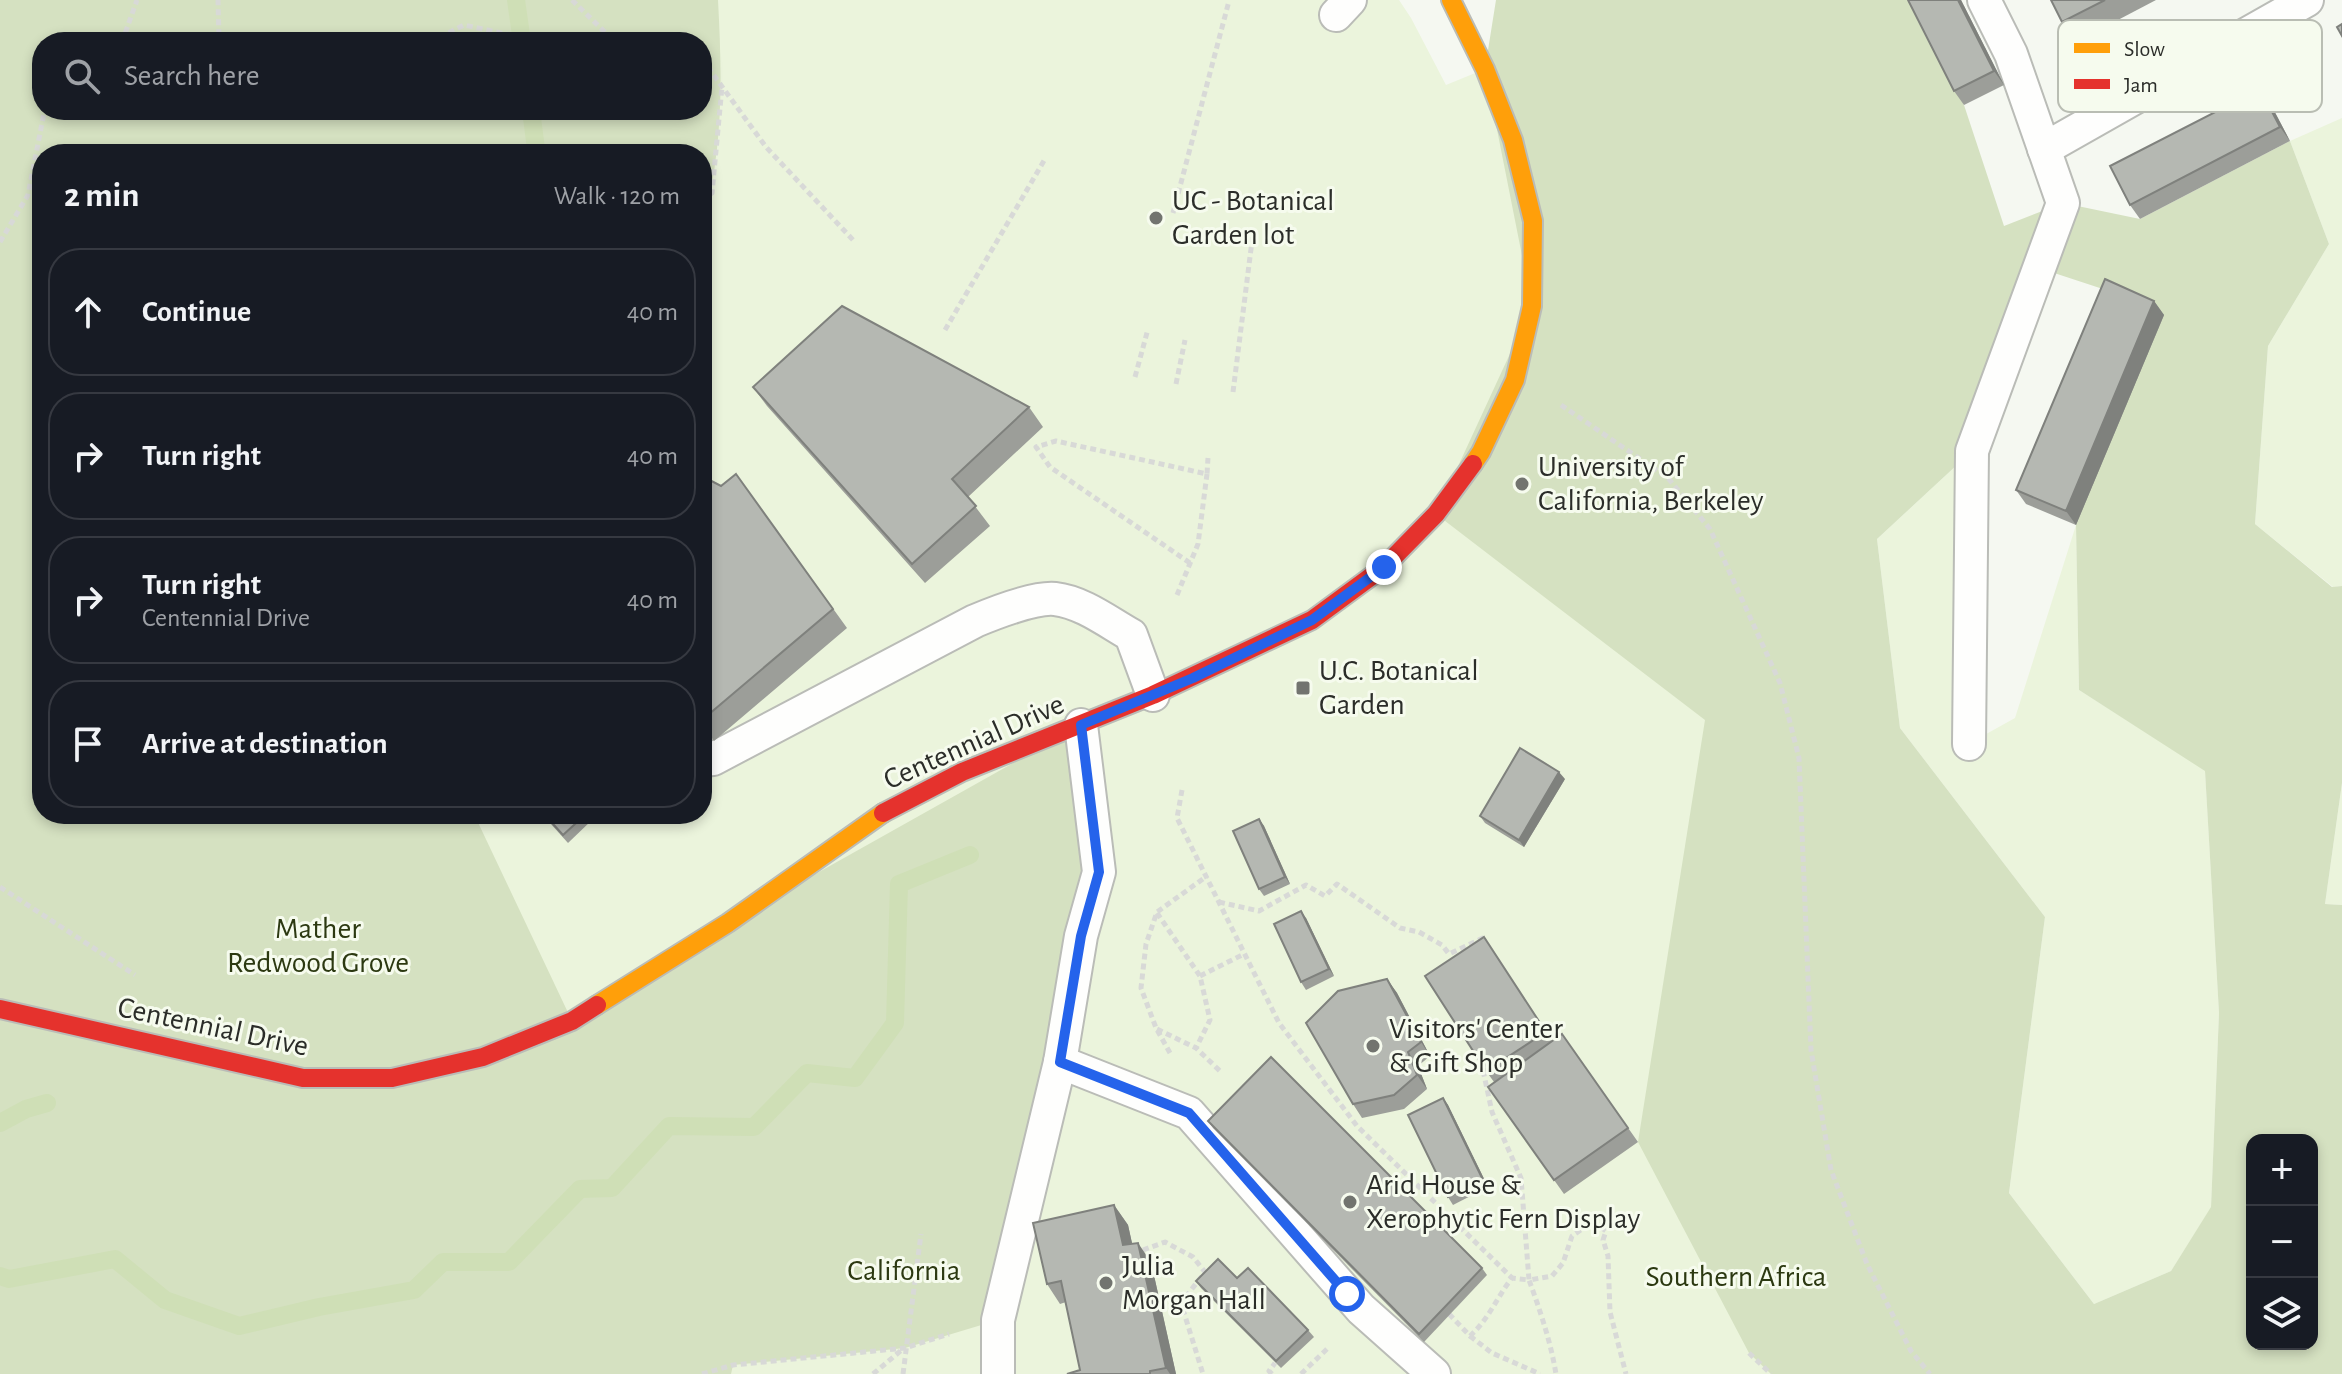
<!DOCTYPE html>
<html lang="en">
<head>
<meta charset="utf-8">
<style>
  :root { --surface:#171b24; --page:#20242c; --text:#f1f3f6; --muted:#9ea1a6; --line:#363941 }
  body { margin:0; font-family:"Alegreya Sans",sans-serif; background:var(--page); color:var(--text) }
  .controls { position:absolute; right:24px; bottom:24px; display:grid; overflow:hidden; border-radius:16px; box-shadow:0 4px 12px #0003 }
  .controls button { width:72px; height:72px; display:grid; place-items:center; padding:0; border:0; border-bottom:2px solid var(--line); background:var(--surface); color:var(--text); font:40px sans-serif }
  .stop { position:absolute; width:24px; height:24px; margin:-18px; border:6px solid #2563eb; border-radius:50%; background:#fff }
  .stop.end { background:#2563eb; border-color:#fff; box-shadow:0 2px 8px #0008 }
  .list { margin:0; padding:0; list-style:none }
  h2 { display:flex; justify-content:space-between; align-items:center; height:104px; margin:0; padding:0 32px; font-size:34px }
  h2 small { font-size:26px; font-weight:400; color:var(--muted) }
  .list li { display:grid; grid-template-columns:52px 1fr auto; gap:24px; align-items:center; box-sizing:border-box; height:128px; margin:0 16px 16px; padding:0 16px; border:2px solid var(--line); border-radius:32px }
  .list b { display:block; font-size:30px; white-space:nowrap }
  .list p { margin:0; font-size:26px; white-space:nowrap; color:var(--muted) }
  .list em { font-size:26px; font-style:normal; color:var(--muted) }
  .icon { flex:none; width:44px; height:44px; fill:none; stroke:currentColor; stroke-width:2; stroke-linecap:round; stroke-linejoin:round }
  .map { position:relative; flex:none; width:2342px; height:1374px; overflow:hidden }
  .search { position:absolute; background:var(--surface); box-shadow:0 4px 12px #0003; left:32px; top:32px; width:680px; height:88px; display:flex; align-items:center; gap:20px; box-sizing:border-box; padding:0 28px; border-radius:32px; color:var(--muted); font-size:30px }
  .panel { position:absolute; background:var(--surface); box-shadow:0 4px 12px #0003; left:32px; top:144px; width:680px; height:680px; border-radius:32px }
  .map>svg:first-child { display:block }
</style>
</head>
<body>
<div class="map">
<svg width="2342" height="1374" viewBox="0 0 2342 1374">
  <rect width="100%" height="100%" fill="#f5f8f1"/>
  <!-- green -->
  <g fill="#ebf4dc" fill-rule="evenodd">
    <path d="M 0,0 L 1399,0 L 1411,18 L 1446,85 L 1485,69 L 1736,695 L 1967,1374 L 0,1374 ZM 42,42 L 702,42 L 702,110 L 42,110 ZM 42,154 L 702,154 L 702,814 L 42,814 Z"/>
    <polygon points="2342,118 2342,586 2333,587 2255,524 2268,346 2329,244 2290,141"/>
    <polygon points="1972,451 1970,743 2015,718 2076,525 2079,690 2205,770 2219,1013 2211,1208 2171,1271 2094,1304 2009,1193 2045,917 1900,728 1877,539"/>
    <polygon points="2342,783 2342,905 2325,904"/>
  </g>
  <!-- forest -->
  <g fill="#d5e1c1" fill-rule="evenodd">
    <path d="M 0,0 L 718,0 C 722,75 724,152 702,225 L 702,154 L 42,154 L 42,814 L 474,814 L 572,1021 L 728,923 L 1081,725 L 1093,823 L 998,1320 L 905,1348 L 733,1365 L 731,1374 L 0,1374 ZM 42,42 L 702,42 L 702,110 L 42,110 Z"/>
    <path d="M 1496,0 L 1911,0 L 1964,105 L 2004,226 L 2063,203 L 2140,219 L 2290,141 L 2329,244 L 2268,346 L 2255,524 L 2332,587 L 2342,586 L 2342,783 L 2325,904 L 2342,905 L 2342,1374 L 1771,1374 L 1749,1353 L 1638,1142 L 1705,720 L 1436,514 L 1532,306 L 1485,69 ZM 2039,268 L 2115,293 L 2076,525 L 2079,690 L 2205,771 L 2219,1013 L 2211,1207 L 2171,1271 L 2094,1304 L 2009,1193 L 2045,917 L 1900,728 L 1877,539 L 1972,451 ZM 2252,1140 L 2312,1140 L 2312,1344 L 2252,1344 Z"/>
  </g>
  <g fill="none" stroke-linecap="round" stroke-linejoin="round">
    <!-- stream -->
    <g stroke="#cfdfb6" stroke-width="18">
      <polyline points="516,0 522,42"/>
      <polyline points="531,110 536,149 531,154"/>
      <polyline points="0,1123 26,1109 47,1103"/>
      <polyline points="0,1276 9,1279 115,1259 165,1300 239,1326 319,1307 414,1290 443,1262 509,1262 580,1189 612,1188 669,1126 754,1127 807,1073 855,1078 895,1023 899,884 970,855"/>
    </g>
    <!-- lane casing -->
    <g stroke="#babcb7" stroke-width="36">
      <g id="lane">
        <polyline points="1336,15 1350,0"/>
        <polyline points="2044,149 2307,0"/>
        <polyline points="1969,744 1972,451 2063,203 2011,54 1984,0"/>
        <path d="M 702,760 L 713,759 L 975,621 C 994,613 1035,597 1055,599 C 1082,602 1108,622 1131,635 L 1153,695"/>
        <polyline points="1060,1062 1189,1113 1361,1309 1434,1374"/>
        <polyline points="998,1374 998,1320 1060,1062 1081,936 1099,872 1081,725"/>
      </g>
    </g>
    <!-- slow casing -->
    <g stroke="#babcb7" stroke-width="22">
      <g id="slow">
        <polyline points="1451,0 1485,69 1513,140 1533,221 1532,306 1515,380 1481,452 1473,464"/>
        <polyline points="597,1005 728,923 883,813"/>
      </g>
    </g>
    <!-- jam casing -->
    <g stroke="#babcb7" stroke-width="22">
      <g id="jam">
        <polyline points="883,813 962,772 1153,695 1312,620 1384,567 1436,514 1473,464"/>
        <polyline points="0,1009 303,1078 392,1078 483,1057 572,1021 597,1005"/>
      </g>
    </g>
    <!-- path -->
    <g stroke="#d8d9d7" stroke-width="5" stroke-dasharray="6 4" stroke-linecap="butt">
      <polyline points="572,0 613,40 592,42"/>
      <polyline points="613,40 685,35 690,42"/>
      <polyline points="122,42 137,0"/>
      <polyline points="203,42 219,39 218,0"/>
      <polyline points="431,42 464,25 543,42"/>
      <polyline points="702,59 766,147 854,241"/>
      <polyline points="702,200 712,193 722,87"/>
      <polyline points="1173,213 1229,1"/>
      <polyline points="0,242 28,195 44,113 49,110"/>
      <polyline points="945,330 1045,159"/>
      <polyline points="1135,377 1148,329"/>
      <polyline points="1176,384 1185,340"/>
      <polyline points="1233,392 1253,233"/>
      <polyline points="1561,405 1668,478 1710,529 1780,683 1799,758 1811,1050 1831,1170 1867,1264 1911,1351 1930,1374"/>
      <polyline points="1190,563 1050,467 1036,447 1056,441 1207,474 1208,458"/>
      <polyline points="1177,595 1198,544 1207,474"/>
      <polyline points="1182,790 1177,818 1279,1023 1357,1126 1512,1278"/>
      <polyline points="0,887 135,975"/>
      <polyline points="1219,902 1259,911 1306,885 1325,896 1337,884 1400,928 1419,932 1442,945 1449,954 1487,936"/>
      <polyline points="1157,913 1200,976 1210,1020 1196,1048"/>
      <polyline points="1200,976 1244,954"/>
      <polyline points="1157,1029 1196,1048 1221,1072"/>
      <polyline points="1170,1053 1156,1028 1141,988 1146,944 1157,912 1207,876"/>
      <polyline points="1481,1061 1492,1112 1521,1178 1529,1280 1552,1276 1563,1263 1572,1236 1592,1222 1606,1231 1603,1240 1608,1256 1610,1312 1626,1374"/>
      <polyline points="1143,1250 1165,1242 1193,1257 1205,1272 1181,1303 1203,1374"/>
      <path d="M 1449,1314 L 1470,1336 C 1489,1319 1497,1297 1512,1278 L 1529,1280 C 1540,1310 1551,1343 1556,1374"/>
      <polyline points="1470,1336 1492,1353 1540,1374"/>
      <polyline points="1749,1353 1771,1374"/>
      <polyline points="702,1374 733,1365 905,1348 949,1334"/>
      <polyline points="873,1374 904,1348"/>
      <polyline points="903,1374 921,1234"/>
      <polyline points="1272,1374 1269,1371 1275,1363"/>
      <polyline points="1301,1374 1329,1347"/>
    </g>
    <!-- lane -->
    <use href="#lane" stroke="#fefefd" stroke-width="32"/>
    <!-- slow -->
    <use href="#slow" stroke="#ff9f0a" stroke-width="18"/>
    <!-- jam -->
    <use href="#jam" stroke="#e5322d" stroke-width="18"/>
  </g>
  <!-- wall -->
  <g fill="#9c9e99">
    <polygon points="1961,0 2004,85 1964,105 1954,91"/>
    <polygon points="2051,0 2156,0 2076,42 2062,22"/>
    <polygon points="2260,89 2270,103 2290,141 2140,219 2130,205"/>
    <polygon points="2154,301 2164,315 2076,525 2026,504 2016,490"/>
    <polygon points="753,387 1029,407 1043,427 968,497 990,526 925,583 767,406"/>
    <polygon points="736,474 847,628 714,741 702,725 702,476 721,486"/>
    <polygon points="1565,779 1524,847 1485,823 1480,816"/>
    <polygon points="542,814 589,814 593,819 568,843"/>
    <polygon points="1259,819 1264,826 1290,884 1264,896 1259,889"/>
    <polygon points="1306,918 1334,976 1306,990 1301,982"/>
    <polygon points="1493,951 1552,1041 1562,1034 1638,1142 1564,1194 1488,1087 1494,1082 1486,1071"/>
    <polygon points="1387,979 1397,993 1430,1056 1418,1066 1427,1089 1404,1109 1362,1118 1353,1104"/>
    <polygon points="1443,1098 1448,1105 1488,1187 1453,1205 1448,1197"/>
    <polygon points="1208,1121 1482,1268 1487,1275 1424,1342 1213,1128"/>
    <polygon points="1114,1205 1128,1225 1132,1244 1151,1262 1176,1374 1067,1374 1080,1370 1066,1302 1060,1304 1047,1284"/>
    <polygon points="1237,1278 1308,1330 1314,1337 1281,1368 1201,1288 1196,1281"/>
  </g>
  <!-- shaded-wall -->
  <g fill="#7f817d">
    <polygon points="1958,0 1961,0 2004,85 1994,71"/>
    <polygon points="2260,89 2270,103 2290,141 2280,127"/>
    <polygon points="2154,301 2164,315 2076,525 2066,511"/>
    <polygon points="1559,772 1565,779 1524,847 1519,840"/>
    <polygon points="1259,819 1264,826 1290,884 1285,877"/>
    <polygon points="1301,911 1306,918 1334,976 1329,969"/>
    <polygon points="1387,979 1397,993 1430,1056 1421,1042"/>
    <polygon points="1408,1052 1418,1066 1427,1089 1417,1075"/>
    <polygon points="1443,1098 1448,1105 1488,1187 1483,1180"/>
    <polygon points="1114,1205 1128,1225 1137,1265 1123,1245"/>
    <polygon points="1138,1243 1151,1262 1176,1374 1170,1374 1166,1368"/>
  </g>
  <!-- building -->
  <g fill="#b5b8b2" stroke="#7f817d" stroke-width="2">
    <polygon points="1908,0 1958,0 1994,71 1954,91"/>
    <polygon points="2051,0 2105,0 2062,22"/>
    <polygon points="2342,24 2342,36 2337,27"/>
    <polygon points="2260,89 2280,127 2130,205 2110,166"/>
    <polygon points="2105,279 2154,301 2066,511 2016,490"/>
    <polygon points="842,306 1029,407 952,479 976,506 912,564 753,387"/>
    <polygon points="736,474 833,609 702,720 702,476 721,486"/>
    <polygon points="1520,748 1559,772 1519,840 1480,816"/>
    <polygon points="544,814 586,814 563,835"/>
    <polygon points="1259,819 1285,877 1259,889 1233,831"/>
    <polygon points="1301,911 1329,969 1301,982 1274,924"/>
    <polygon points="1484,937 1546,1032 1486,1071 1425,976"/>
    <polygon points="1387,979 1421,1042 1408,1052 1417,1075 1394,1095 1353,1104 1306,1023 1338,991"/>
    <polygon points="1562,1034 1628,1128 1554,1180 1488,1087"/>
    <polygon points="1271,1057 1482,1268 1419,1334 1208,1121"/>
    <polygon points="1443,1098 1483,1180 1448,1197 1408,1115"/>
    <polygon points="1114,1205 1123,1245 1138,1243 1166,1368 1150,1371 1150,1374 1067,1374 1080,1370 1061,1281 1047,1284 1033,1223"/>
    <polygon points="1218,1259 1237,1278 1248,1268 1308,1330 1276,1361 1196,1281"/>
  </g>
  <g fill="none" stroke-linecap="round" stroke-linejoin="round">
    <!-- route -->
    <polyline stroke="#2563eb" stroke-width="10" points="1347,1294 1189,1113 1060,1062 1081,936 1099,872 1081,725 1193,678 1312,620 1384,567"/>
  </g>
  <!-- markers -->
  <g fill="#72746f" stroke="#f6fbee" stroke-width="3">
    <circle cx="1156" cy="218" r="8"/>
    <circle cx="1522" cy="484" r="8"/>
    <rect x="1295" y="680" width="16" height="16" rx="4"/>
    <circle cx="1373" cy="1046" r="8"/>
    <circle cx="1350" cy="1202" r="8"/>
    <circle cx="1106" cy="1283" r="8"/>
  </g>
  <g text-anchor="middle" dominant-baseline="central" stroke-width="6" stroke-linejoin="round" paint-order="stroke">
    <!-- poi labels -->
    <g font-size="30" fill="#2b2d29" stroke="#f6fbee" text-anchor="start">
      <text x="1172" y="201">UC - Botanical<tspan x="1172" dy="34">Garden lot</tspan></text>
      <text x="1538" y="467">University of<tspan x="1538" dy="34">California, Berkeley</tspan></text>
      <text x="1319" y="671">U.C. Botanical<tspan x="1319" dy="34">Garden</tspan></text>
      <text x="1389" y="1029">Visitors' Center<tspan x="1389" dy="34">&amp; Gift Shop</tspan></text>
      <text x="1366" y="1185">Arid House &amp;<tspan x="1366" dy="34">Xerophytic Fern Display</tspan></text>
      <text x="1122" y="1266">Julia<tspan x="1122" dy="34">Morgan Hall</tspan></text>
    </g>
    <!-- street labels -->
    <g font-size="30" fill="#2b2d29" stroke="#f6fbee">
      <text transform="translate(974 742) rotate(-24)">Centennial Drive</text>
      <text transform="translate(213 1027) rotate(12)">Centennial Drive</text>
    </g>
    <!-- park labels -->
    <g font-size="30" fill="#2c3911" stroke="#f6fbee">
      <text x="318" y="929">Mather<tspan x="318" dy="34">Redwood Grove</tspan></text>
      <text x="904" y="1271">California</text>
      <text x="1736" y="1277">Southern Africa</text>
    </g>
  </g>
  <!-- legend -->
  <rect x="2058" y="20" width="264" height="92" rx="12" fill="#f6fbee" stroke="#b9bdb3" stroke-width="2"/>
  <rect x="2074" y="43" width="36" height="10" fill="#ff9f0a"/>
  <rect x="2074" y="79" width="36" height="10" fill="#e5322d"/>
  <g font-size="22" fill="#2b2d29">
    <text x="2124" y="56">Slow</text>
    <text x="2124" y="92">Jam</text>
  </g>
</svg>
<div class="controls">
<button>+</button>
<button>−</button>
<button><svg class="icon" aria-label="layers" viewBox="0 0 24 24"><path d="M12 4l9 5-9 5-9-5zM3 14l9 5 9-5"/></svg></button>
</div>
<div class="stop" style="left:1347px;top:1294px"></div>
<div class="stop end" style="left:1384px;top:567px"></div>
<div class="search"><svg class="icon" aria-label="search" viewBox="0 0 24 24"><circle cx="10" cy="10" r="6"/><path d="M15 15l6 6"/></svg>Search here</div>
<section class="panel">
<h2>2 min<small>Walk · 120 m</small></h2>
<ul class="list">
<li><svg class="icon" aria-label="ahead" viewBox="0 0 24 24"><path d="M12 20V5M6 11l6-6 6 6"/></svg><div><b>Continue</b></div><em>40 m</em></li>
<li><svg class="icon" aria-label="right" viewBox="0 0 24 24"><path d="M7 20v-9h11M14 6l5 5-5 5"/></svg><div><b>Turn right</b></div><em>40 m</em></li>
<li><svg class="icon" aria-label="right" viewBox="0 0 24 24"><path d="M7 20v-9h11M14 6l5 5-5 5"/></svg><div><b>Turn right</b><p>Centennial Drive</p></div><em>40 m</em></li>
<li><svg class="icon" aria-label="arrive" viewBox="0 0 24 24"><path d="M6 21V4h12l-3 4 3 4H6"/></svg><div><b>Arrive at destination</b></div></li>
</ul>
</section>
</div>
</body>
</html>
